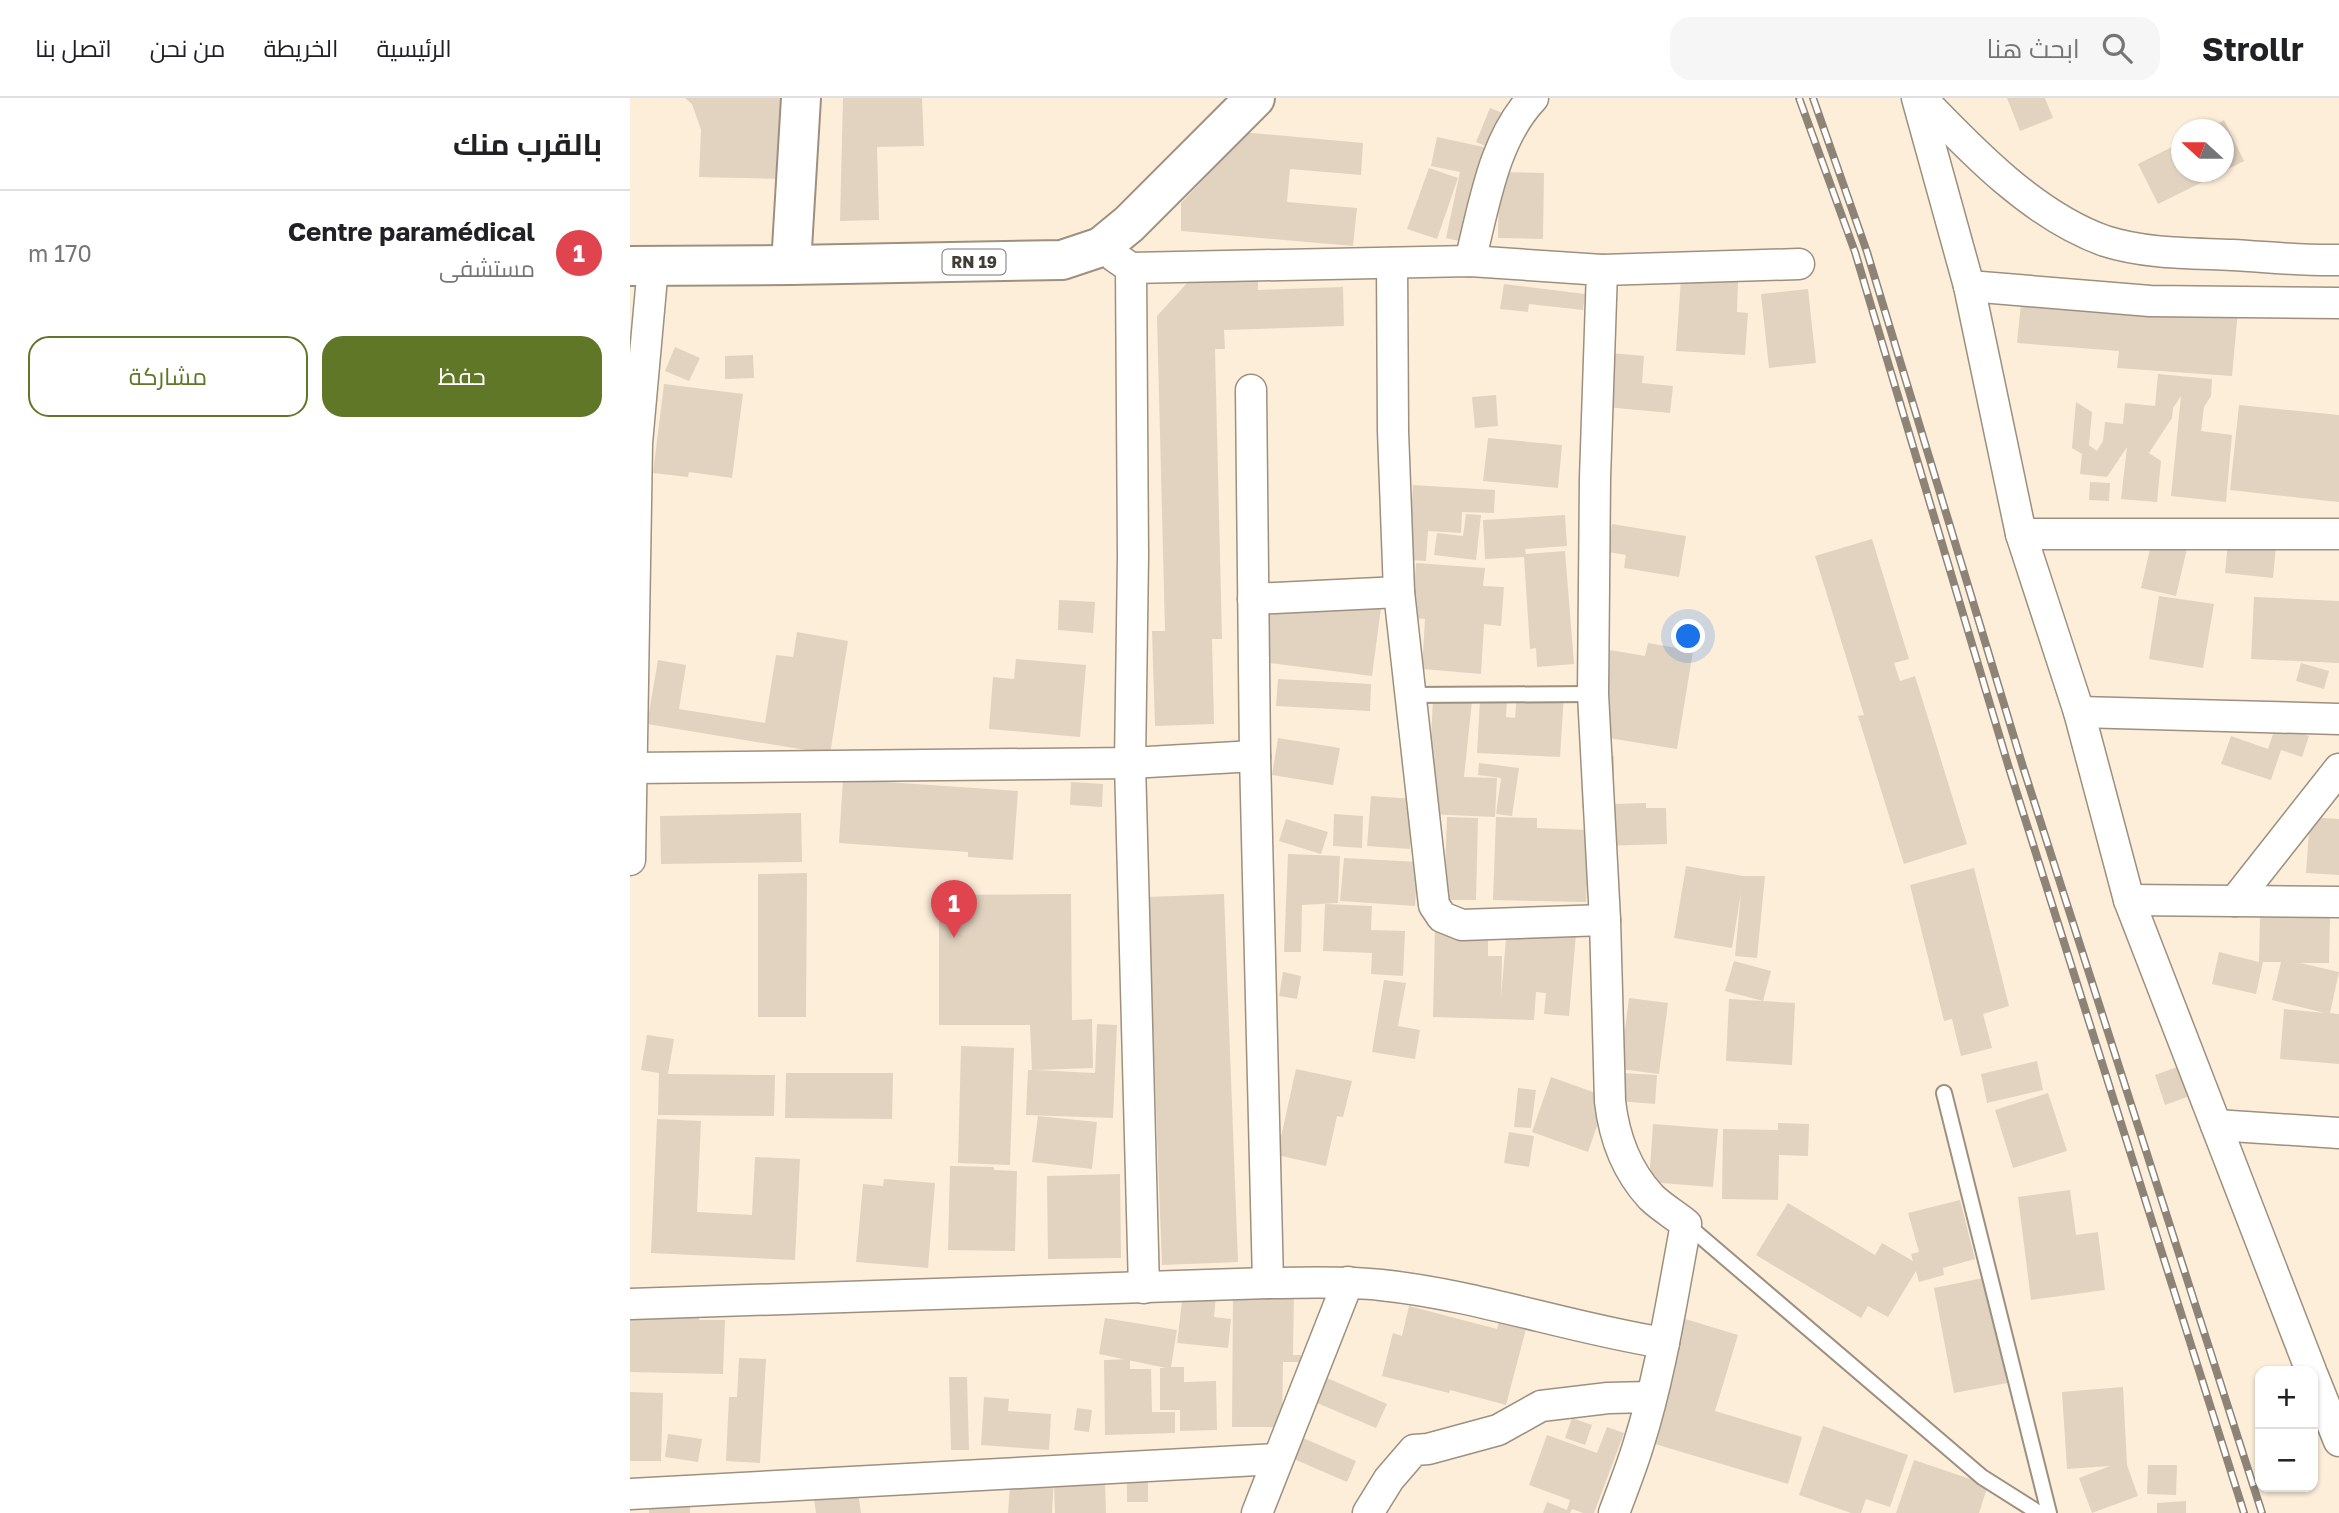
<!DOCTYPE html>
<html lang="ar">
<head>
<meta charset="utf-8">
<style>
  :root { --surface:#fff; --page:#f6f6f6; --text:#202124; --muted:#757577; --line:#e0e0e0; --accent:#617728 }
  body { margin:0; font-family:"Golos Text",Cairo,sans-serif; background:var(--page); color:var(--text); direction:rtl }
  .controls { position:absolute; right:21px; bottom:21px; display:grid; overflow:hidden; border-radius:14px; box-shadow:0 2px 5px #0004 }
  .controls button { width:63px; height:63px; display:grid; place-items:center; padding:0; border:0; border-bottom:2px solid var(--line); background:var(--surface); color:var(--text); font:35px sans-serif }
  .compass { position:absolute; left:1541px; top:21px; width:63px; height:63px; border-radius:50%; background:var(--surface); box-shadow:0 2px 5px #0004; rotate:291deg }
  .you { position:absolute; left:1059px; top:539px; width:24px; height:24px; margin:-18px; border:5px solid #fff; border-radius:50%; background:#1a73e8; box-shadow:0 0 0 10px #1a73e833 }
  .badge { display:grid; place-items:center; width:46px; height:46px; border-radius:50%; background:var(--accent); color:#fff; font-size:23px; font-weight:700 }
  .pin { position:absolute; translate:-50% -58px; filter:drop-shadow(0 2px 4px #0008) }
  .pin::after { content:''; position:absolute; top:37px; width:24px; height:21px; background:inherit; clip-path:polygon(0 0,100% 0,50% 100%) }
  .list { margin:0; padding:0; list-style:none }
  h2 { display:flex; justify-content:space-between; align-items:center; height:91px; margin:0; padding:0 28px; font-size:30px }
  h2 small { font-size:23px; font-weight:400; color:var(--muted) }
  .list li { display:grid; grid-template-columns:46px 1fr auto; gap:21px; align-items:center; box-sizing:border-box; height:126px; padding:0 28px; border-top:2px solid var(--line) }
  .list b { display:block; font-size:26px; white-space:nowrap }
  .list p { margin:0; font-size:23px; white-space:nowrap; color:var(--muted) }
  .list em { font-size:23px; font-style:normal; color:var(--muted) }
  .actions { display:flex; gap:14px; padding:21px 28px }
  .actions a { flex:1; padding:16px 0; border:2px solid var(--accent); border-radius:21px; text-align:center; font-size:24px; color:var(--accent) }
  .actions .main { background:var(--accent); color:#fff }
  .icon { flex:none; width:38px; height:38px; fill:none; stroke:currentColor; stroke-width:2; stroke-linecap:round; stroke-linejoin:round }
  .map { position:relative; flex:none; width:1709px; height:1415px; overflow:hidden; direction:ltr }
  header { display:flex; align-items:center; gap:42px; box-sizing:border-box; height:98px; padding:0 35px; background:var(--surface); border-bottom:2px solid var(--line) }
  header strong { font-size:33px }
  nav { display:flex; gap:38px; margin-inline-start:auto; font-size:24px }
  .search { width:490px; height:63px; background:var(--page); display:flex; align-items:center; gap:18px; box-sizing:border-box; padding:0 24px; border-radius:21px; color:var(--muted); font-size:26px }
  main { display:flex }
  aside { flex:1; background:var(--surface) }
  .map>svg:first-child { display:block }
</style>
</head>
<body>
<header>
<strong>Strollr</strong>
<div class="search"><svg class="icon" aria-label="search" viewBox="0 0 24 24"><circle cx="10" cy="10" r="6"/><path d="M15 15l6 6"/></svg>ابحث هنا</div>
<nav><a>الرئيسية</a><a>الخريطة</a><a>من نحن</a><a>اتصل بنا</a></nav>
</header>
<main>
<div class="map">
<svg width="1709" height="1415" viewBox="0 0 1709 1415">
  <rect width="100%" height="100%" fill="#fdeeda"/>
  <!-- building -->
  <g fill="#e1d3c0">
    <polygon points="55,0 153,0 151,81 69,79 71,32 62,6"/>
    <polygon points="213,0 292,0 294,48 247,49 249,122 210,123"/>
    <polygon points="1377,0 1415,0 1423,20 1390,33"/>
    <polygon points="860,10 880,18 867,53 846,44"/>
    <polygon points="1594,22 1614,63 1594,73 1594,32 1576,32"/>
    <polygon points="611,34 733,45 731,77 660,71 657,104 727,110 723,148 551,133 551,105 592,62"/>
    <polygon points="807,39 863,51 843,146 816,140 830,74 801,68"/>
    <polygon points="1552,44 1552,74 1593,74 1528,106 1508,66"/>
    <polygon points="799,70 828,80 807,141 777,131"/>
    <polygon points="869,74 914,75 913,141 868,140"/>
    <polygon points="1051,180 1108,184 1107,214 1118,215 1115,257 1046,253"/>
    <polygon points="628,182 628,192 713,189 714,228 594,232 595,251 585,251 592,541 582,541 584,626 525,628 522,533 535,533 527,218 558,184"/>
    <polygon points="874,186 955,196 953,212 899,206 898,214 870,211"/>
    <polygon points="1178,191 1186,265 1139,270 1131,196"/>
    <polygon points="1392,195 1608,212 1602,278 1487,270 1489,253 1387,245"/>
    <polygon points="45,249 70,260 59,283 35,273"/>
    <polygon points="970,254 1014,258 1012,285 1043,288 1040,315 965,308"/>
    <polygon points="123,257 124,280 95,281 95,258"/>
    <polygon points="1528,276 1582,281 1581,298 1574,309 1571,333 1602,337 1596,404 1541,398 1551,298 1543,310 1542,320 1519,355 1531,363 1527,404 1491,401 1497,349 1477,379 1450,376 1452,356 1442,350 1446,304 1462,314 1459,347 1467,353 1473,343 1475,324 1493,326 1495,305 1525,308"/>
    <polygon points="34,286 113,296 102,380 59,374 58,379 23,375"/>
    <polygon points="866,297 868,328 845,330 842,299"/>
    <polygon points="1609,307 1709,317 1709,404 1600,392"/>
    <polygon points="858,340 932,347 928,390 853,383"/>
    <polygon points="1460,384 1480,385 1479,403 1459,402"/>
    <polygon points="783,387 865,392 864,415 832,414 831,435 798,433 796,463 778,462"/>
    <polygon points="836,416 851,417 846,462 804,457 807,435 833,438"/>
    <polygon points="935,417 937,448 895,451 896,456 935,453 944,566 907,569 906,550 900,551 894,459 855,461 853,422"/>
    <polygon points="982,426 1056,438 1049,479 994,470 996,457 978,454"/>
    <polygon points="1523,438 1558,446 1546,498 1511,490"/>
    <polygon points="1242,441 1279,561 1264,565 1270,583 1285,578 1337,746 1274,766 1228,618 1234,617 1185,458"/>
    <polygon points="1598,444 1646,448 1643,480 1595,475"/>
    <polygon points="786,465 855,470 853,488 874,489 871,528 854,526 851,576 792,571 795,521 782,520"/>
    <polygon points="641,497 752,502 742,578 632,564"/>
    <polygon points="1529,498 1584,506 1573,570 1519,561"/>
    <polygon points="1624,499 1709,503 1709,565 1621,561"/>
    <polygon points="429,502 465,504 463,535 428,532"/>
    <polygon points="167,534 218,543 200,656 17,626 28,562 56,567 49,611 135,625 146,557 163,559"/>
    <polygon points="1018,545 1063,553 1047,651 960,637 974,551 1015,558"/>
    <polygon points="386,561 456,567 450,639 359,631 363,579 384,581"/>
    <polygon points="1671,565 1699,573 1694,591 1666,583"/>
    <polygon points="648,581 741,586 740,613 646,608"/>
    <polygon points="887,595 934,597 930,659 847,655 850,601 877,603 876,619 885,620"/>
    <polygon points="803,601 842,603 834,679 867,680 865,719 797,716"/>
    <polygon points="1646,627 1679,638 1672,659 1651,652 1641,682 1591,666 1601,638 1638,651"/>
    <polygon points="648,640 710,650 703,687 642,677"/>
    <polygon points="951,658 984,658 984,706 1016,705 1016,710 1036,710 1037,746 970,748 970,710 952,710"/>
    <polygon points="849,665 889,670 882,718 866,716 871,680 848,677"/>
    <polygon points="213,681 388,693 383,762 338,759 338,754 209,745"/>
    <polygon points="441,684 473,686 472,709 440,707"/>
    <polygon points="741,698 783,701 780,751 737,748"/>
    <polygon points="171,715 172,764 31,766 30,718"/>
    <polygon points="704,716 733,718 732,750 703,748"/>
    <polygon points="817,719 848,720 846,802 814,802"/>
    <polygon points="866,719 907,720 907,730 959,732 956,804 863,802"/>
    <polygon points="1680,719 1709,721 1709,777 1676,775"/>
    <polygon points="656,721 698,734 691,756 649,743"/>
    <polygon points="658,756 710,758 708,805 672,807 671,854 654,854"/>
    <polygon points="714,760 788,764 785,808 710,803"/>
    <polygon points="1056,768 1113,778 1135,778 1127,860 1105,858 1111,795 1102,850 1044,840"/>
    <polygon points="1344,770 1379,908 1353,916 1362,950 1331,958 1322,921 1314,923 1280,787"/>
    <polygon points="177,775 176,919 128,919 128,776"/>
    <polygon points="441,796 442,922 462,921 463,970 406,972 465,975 467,926 487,927 483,1020 396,1017 398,972 402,972 400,927 309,927 309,797"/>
    <polygon points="594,796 608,1164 532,1167 518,799"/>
    <polygon points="695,806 742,808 741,832 775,833 773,878 741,876 742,855 693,853"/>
    <polygon points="878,818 947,824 939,918 914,916 916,895 906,894 904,922 803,919 805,829 858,830 858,858 872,858 871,899"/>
    <polygon points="1630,819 1700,820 1699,865 1670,865 1709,874 1700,915 1709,916 1709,966 1650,961 1654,911 1695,915 1642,902 1651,864 1633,864 1626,896 1582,886 1589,854 1629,864"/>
    <polygon points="1104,863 1141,873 1133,903 1095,893"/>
    <polygon points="653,874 671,878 667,901 649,898"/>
    <polygon points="754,882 776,885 768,928 790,932 785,961 742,954"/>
    <polygon points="999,900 1038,905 1029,976 990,971"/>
    <polygon points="1099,901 1165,905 1162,967 1096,963"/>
    <polygon points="17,937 44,941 38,976 145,977 144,1018 28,1017 29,975 11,972"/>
    <polygon points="331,948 384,950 380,1067 328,1065"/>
    <polygon points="1407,963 1413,992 1357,1005 1351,976"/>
    <polygon points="1550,968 1560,998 1535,1007 1525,977"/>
    <polygon points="666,971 722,983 713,1019 707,1018 696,1068 647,1057"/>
    <polygon points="156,975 263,975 262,1021 155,1020"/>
    <polygon points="990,975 1027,977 1025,1006 988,1003"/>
    <polygon points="921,979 977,999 958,1054 902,1034"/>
    <polygon points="888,990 906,992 901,1030 884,1029"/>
    <polygon points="1418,995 1437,1053 1383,1070 1365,1012"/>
    <polygon points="408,1018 467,1024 462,1071 402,1064"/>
    <polygon points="27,1021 71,1023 67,1114 122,1117 125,1059 170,1061 165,1162 21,1155"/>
    <polygon points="1148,1025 1179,1026 1178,1058 1149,1057 1148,1102 1092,1101 1093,1031 1148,1032"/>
    <polygon points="1023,1026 1088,1031 1083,1089 1019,1084"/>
    <polygon points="879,1034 904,1038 899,1069 874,1065"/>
    <polygon points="320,1068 364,1069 364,1072 387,1073 385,1153 318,1152"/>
    <polygon points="490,1076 491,1160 418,1161 417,1078"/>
    <polygon points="254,1081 305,1085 298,1170 226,1164 233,1086 253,1088"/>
    <polygon points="1440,1092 1446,1137 1468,1134 1475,1192 1401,1202 1388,1099"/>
    <polygon points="1330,1102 1345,1161 1313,1170 1314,1177 1289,1184 1286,1173 1258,1219 1238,1208 1231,1220 1126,1157 1158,1105 1245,1157 1252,1145 1283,1163 1281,1156 1289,1154 1278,1115"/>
    <polygon points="1368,1177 1388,1283 1324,1295 1304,1190"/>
    <polygon points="603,1192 664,1192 663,1257 671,1257 671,1264 653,1264 652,1329 602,1329"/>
    <polygon points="553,1195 586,1198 584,1219 601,1221 598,1250 547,1245"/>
    <polygon points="0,1199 69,1201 69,1222 95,1222 93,1276 0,1274"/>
    <polygon points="779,1208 867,1231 869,1224 896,1231 876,1307 820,1292 819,1295 752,1278 763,1235 772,1238"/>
    <polygon points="475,1220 547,1232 541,1269 554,1269 554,1284 586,1283 587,1332 550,1333 550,1312 530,1312 530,1270 536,1270 469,1256"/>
    <polygon points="1052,1220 1108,1237 1085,1313 1172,1339 1158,1386 1015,1343"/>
    <polygon points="109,1260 136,1261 130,1365 96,1363 99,1299 107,1299"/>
    <polygon points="500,1261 500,1271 521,1271 522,1314 545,1314 545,1335 475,1337 474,1262"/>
    <polygon points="690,1277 757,1306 746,1330 680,1302"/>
    <polygon points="319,1279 337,1279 339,1352 321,1352"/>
    <polygon points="1493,1289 1497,1367 1508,1398 1462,1415 1449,1380 1480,1368 1437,1371 1432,1294"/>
    <polygon points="0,1294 33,1295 31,1363 0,1363"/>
    <polygon points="354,1299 379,1301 378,1313 421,1316 419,1352 351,1347"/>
    <polygon points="447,1310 462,1312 459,1334 444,1332"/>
    <polygon points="942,1320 962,1327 955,1347 935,1340"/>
    <polygon points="1193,1328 1278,1357 1260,1409 1236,1401 1231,1415 1221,1415 1169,1397"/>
    <polygon points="977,1329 994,1335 964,1415 953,1415 942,1411 940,1415 913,1415 917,1404 937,1412 940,1402 899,1387 917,1337 967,1355"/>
    <polygon points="38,1336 72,1341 68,1364 35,1359"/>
    <polygon points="666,1337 726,1363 717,1384 657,1358"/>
    <polygon points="1284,1362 1358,1387 1349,1415 1266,1415"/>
    <polygon points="1518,1367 1547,1367 1546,1397 1517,1396"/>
    <polygon points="381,1374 424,1377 422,1415 378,1415"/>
    <polygon points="226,1381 231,1415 186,1415 182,1387"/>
    <rect x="497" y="1381" width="21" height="23"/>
    <polygon points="475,1384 476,1415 425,1415 424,1387"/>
    <polygon points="60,1396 60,1415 19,1415 19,1397"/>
    <polygon points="1556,1403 1556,1415 1527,1415 1527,1405"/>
  </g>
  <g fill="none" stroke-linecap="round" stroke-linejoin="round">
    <!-- lane casing -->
    <g stroke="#9d907e" stroke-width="18">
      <g id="lane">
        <polyline points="781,597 963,596"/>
        <polyline points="1314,995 1419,1415"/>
        <polyline points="1056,1126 1352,1379 1409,1415"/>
      </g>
    </g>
    <!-- street casing -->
    <g stroke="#9d907e" stroke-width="33">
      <g id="street">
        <polyline points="1287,0 1339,188 1391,436 1449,614 1499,802 1681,1273"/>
        <path d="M 1291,0 C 1342,53 1404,118 1475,143 C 1516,156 1560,155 1602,157 C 1638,159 1674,163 1709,162"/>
        <polyline points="485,159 501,170 503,458 500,665 514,1190"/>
        <path d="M 840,163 C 854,109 863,42 903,0"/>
        <polyline points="762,165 763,333 769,494 804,807 812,819 832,827 975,822"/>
        <path d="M 501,170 L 840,163 L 972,172 L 965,380 L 963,596 L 975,822 L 980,1003 C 984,1039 996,1072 1021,1099 C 1031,1109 1045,1117 1056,1126 C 1042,1200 1031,1276 1008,1348 C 1001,1371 992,1393 984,1415"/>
        <polyline points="972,172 1169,166"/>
        <polyline points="1339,188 1520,203 1709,205"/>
        <polyline points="621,292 625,658 638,1185"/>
        <polyline points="1391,436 1709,436"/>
        <polyline points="623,501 769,494"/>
        <polyline points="1449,614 1709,621"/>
        <polyline points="2,670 500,665 625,658"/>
        <polyline points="0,762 7,345 23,168"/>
        <polyline points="1499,802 1709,804"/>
        <polyline points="1605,803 1709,671"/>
        <polyline points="1586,1027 1709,1035"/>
        <path d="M 0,1206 L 638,1185 C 676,1185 713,1183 751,1187 C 847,1197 939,1230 1034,1245"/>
        <polyline points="1683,1278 1709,1343"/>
        <polyline points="0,1396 647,1361"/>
        <polyline points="627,1415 718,1184"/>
        <polyline points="738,1415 759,1381 784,1352 798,1351 868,1332 911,1308 978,1300 1021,1299"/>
      </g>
    </g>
    <!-- secondary casing -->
    <g stroke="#9d907e" stroke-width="42">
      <polyline id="secondary" points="161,167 171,0"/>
    </g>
    <!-- primary casing -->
    <g stroke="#9d907e" stroke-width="42">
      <polyline id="primary" points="0,168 161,167 432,162 471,149 499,126 625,0"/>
    </g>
    <!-- lane -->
    <use href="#lane" stroke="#fff" stroke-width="14"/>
    <!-- street -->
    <use href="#street" stroke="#fff" stroke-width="30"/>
    <!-- secondary -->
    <use href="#secondary" stroke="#fff" stroke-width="38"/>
    <!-- primary -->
    <use href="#primary" stroke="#fff" stroke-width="38"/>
    <!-- rail casing -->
    <g stroke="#8d8477" stroke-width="8">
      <g id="rail">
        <polyline points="1169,0 1225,154 1379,670 1614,1415"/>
        <polyline points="1183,0 1237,154 1393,669 1632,1415"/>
      </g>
    </g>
    <!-- rail -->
    <use href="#rail" stroke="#fff" stroke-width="5" stroke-dasharray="16" stroke-linecap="butt"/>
  </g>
  <g text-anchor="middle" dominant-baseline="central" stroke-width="5" stroke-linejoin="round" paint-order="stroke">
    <!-- shield labels -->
    <rect fill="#fff" stroke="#7a7671" stroke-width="2" x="312.5" y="151.5" width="63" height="25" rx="5"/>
    <g font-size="16" font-weight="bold" fill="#413c34">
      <text x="344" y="164">RN 19</text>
    </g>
  </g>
</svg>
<div class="controls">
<button>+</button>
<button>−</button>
</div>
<svg class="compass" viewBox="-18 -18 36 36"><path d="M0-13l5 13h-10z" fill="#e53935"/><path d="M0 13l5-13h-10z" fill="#757577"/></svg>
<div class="you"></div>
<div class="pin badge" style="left:324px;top:840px;background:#e0444e">1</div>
</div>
<aside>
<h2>بالقرب منك<small></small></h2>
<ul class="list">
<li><span class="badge" style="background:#e0444e">1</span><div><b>Centre paramédical</b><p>مستشفى</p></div><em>170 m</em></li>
</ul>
<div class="actions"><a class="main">حفظ</a><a>مشاركة</a></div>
</aside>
</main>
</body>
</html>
